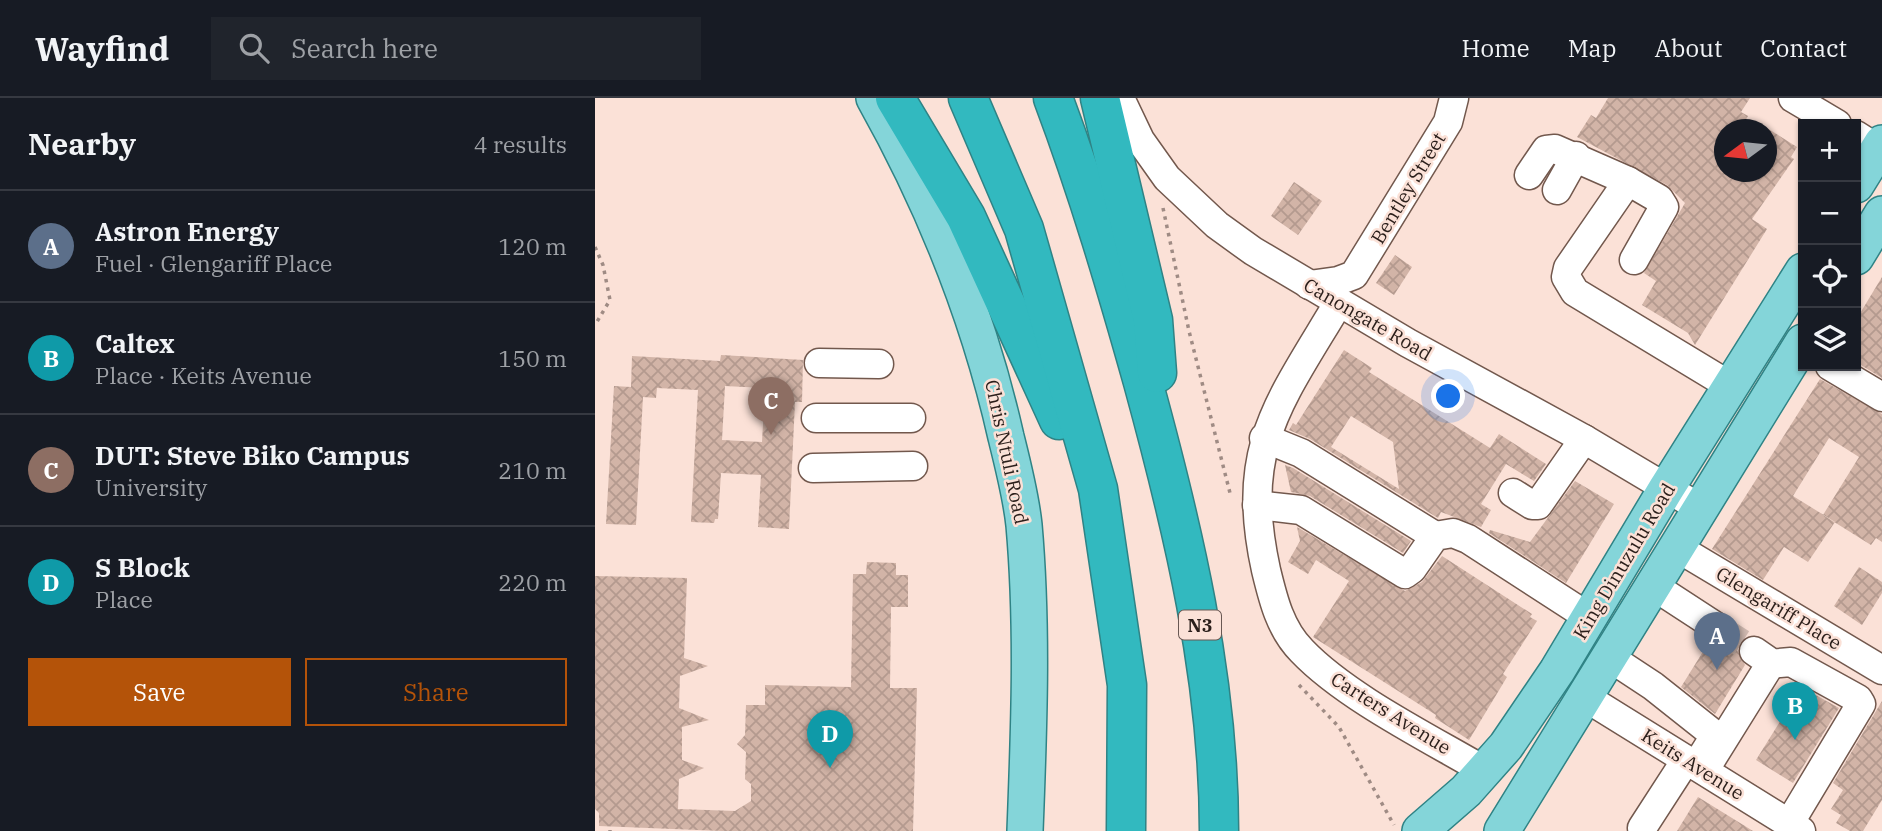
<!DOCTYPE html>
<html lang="en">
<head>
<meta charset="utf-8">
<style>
  :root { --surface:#171b24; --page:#20242c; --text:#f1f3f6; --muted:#9ea1a6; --line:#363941; --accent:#b45309 }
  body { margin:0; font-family:"IBM Plex Serif",serif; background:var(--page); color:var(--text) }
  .controls { position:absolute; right:21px; top:21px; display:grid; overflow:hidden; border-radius:0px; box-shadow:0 2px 5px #0004 }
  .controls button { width:63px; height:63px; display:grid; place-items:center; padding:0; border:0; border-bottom:2px solid var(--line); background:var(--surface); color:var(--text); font:35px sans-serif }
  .compass { position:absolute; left:1119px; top:21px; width:63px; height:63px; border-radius:50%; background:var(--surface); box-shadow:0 2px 5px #0004; rotate:255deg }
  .you { position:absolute; left:854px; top:299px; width:24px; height:24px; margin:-18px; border:5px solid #fff; border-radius:50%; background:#1a73e8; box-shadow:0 0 0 10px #1a73e833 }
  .badge { display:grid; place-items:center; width:46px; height:46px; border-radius:50%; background:var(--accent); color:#fff; font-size:23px; font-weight:700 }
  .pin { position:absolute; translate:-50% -58px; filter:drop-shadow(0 2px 4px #0008) }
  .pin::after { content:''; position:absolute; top:37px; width:24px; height:21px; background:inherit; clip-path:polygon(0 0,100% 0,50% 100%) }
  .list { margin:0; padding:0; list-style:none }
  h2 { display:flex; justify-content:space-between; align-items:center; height:91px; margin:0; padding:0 28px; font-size:30px }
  h2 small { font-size:23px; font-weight:400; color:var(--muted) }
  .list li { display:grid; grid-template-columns:46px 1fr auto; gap:21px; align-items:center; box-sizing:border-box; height:112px; padding:0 28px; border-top:2px solid var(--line) }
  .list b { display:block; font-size:26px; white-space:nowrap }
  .list p { margin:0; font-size:23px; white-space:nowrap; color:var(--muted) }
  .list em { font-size:23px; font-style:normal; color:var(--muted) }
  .actions { display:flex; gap:14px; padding:21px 28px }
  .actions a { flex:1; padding:16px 0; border:2px solid var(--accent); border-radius:0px; text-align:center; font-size:24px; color:var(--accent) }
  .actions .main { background:var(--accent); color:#fff }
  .icon { flex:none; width:38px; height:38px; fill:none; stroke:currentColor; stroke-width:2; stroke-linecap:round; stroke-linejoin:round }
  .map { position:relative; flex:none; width:1287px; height:733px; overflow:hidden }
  header { display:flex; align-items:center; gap:42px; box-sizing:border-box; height:98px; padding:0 35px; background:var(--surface); border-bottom:2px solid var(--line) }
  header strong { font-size:33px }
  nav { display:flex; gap:38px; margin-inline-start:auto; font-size:24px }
  .search { width:490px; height:63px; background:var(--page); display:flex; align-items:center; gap:18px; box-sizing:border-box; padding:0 24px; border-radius:0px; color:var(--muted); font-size:26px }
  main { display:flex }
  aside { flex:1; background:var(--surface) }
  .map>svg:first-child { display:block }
</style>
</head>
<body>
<header>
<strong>Wayfind</strong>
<div class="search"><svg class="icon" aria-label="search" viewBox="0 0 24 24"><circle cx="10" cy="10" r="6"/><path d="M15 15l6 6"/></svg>Search here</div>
<nav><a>Home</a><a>Map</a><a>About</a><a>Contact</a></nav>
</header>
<main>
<aside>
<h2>Nearby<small>4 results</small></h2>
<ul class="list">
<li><span class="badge" style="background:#5c6f8a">A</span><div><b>Astron Energy</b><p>Fuel · Glengariff Place</p></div><em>120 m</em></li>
<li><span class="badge" style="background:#0f9aa8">B</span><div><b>Caltex</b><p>Place · Keits Avenue</p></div><em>150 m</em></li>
<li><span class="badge" style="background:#8d6e63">C</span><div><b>DUT: Steve Biko Campus</b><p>University</p></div><em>210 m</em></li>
<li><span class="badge" style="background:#0f9aa8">D</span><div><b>S Block</b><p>Place</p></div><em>220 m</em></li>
</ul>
<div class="actions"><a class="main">Save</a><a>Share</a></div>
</aside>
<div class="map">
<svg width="1287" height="733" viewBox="0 0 1287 733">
  <defs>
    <pattern id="building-cross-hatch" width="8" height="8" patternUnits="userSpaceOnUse" patternTransform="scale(1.75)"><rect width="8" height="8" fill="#d2b4a7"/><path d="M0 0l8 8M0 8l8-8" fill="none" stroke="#b49a8f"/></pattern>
  </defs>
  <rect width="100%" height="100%" fill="#fbe1d7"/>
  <!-- building -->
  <g fill="url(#building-cross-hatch)" fill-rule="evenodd">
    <polygon points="1013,0 1155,0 1146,14 1153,18 1145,32 1130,32 1130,74 1172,74 1172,30 1202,49 1196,59 1199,61 1157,121 1172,131 1100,247 1093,235 1047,207 1061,183 1049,175 1090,105 1072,87 982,39 996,17 1001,20"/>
    <polygon points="699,84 727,103 703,137 676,118"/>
    <polygon points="800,157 817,169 799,197 781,185"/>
    <polygon points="1287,179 1287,280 1261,264 1261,222"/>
    <path d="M 749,252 L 777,270 L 774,274 L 895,350 L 904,336 L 951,366 L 939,383 L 911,366 L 886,406 L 896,412 L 886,429 L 846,414 L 843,420 L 715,341 L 694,332 L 698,325 L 701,327 ZM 756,318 L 798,344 L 804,391 L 736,349 Z"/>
    <path d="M 126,257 L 208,262 L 207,304 L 200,304 L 194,431 L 163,429 L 166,377 L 126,375 L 123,421 L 120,421 L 119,425 L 96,424 L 103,292 L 62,290 L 61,300 L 48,299 L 41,427 L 11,426 L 19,288 L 36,289 L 37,258 L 125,263 ZM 130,288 L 170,290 L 167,344 L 127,342 Z"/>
    <polygon points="1225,281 1287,316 1287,444 1281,440 1276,447 1228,417 1264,359 1234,340 1198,398 1240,424 1213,464 1189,449 1168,482 1117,451"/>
    <polygon points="690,367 698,370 816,443 808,455 715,398 696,394"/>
    <polygon points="980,383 1019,406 971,485 894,435 895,432 935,444"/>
    <polygon points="702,429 810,493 827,484 847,458 937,516 935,519 942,523 908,576 912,579 874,642 840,620 841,617 718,539 754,483 721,462 713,476 693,464 705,443"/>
    <polygon points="272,464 301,465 301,477 313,477 313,509 296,509 295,590 322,590 318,733 127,733 4,728 4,715 0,711 0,478 92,480 89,560 113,568 85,578 84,610 114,622 87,629 87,662 109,670 84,681 83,711 140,713 156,703 156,686 150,681 151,654 142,646 150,637 151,607 170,607 170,587 256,589 258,476 271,476"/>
    <polygon points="1264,469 1287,484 1287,495 1267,527 1239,508"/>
    <polygon points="1139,533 1150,540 1142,552 1150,567 1120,616 1086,589 1114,544 1130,545"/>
    <polygon points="1210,591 1244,610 1198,685 1161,662 1201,598 1204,600"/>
    <polygon points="1287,603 1287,702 1268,733 1255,733 1241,725 1246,717 1236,711 1248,692 1238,685"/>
    <polygon points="1103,699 1158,733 1082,733"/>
  </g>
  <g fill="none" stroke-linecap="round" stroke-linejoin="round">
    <!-- minor-tunnel -->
    <polyline stroke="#d1bab1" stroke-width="28" stroke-dasharray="28 14" stroke-linecap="butt" points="1123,530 1159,553"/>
    <!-- minor casing -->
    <g stroke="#72584d" stroke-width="31">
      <g id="minor">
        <polyline points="525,0 545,42 572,80 622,127 658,153 813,245 989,341 1105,410"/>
        <polyline points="1198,0 1242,26"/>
        <polyline points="1261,37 1283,51"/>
        <polyline points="934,77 951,52 960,51 1033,83 973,170 971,179 980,194 1137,289"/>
        <polyline points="1033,83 1064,101 1069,109 1039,162"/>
        <polyline points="962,92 981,58"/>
        <polyline points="714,187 743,183 759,177 853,24 859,0"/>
        <path d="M 744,204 C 684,305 644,349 671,472 C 678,501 685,531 707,553 C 751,599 834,640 890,673"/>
        <polyline points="224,265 284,266"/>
        <polyline points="1235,268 1287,299"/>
        <polyline points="221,320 316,320"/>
        <polyline points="669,340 706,355 840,438"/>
        <polyline points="218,370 318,368"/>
        <polyline points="918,395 937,407 943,407 989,341"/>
        <polyline points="662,407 706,412 810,476 817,471 840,438 858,435 873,441 995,520"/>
        <polyline points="1081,449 1287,572"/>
        <polyline points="1057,487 1123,530"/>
        <polyline points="1014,559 1058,588 1116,634 1118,641 1101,668"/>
        <polyline points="1174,566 1196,564 1263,601 1266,606 1194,726"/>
        <polyline points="990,599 1206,733"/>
        <polyline points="1117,660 1173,570 1172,562 1159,553"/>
        <polyline points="1047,730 1091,662"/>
      </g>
    </g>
    <!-- major casing -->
    <g stroke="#2f8385" stroke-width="38">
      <g id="major">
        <path d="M 279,0 C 339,107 384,219 411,339 C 418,367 426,398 429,427 C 438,529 434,631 430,733"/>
        <polyline points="1261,87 1287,45"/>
        <polyline points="1261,159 1287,116"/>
        <polyline points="825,733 871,693 911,648 962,573 1071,391 1208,173"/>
        <polyline points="907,733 1208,244"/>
      </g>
    </g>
    <!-- highway casing -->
    <g stroke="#2f8385" stroke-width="41">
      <g id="highway">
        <polyline points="300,0 371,119 464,322"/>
        <polyline points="373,0 429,131 503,391 532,587 531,733"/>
        <path d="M 458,0 C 493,93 521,188 548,284 C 588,430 624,580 624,733"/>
        <polyline points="505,0 558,222 562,275"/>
      </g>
    </g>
    <!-- path -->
    <g stroke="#9f8b84" stroke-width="3.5" stroke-dasharray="3.5 5" stroke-linecap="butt">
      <polyline points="568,110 594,233 636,399"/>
      <polyline points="0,149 8,167 15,202 0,227"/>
      <polyline points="704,587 744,629 799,727"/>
      <polyline points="15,733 15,732"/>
    </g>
    <!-- minor -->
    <use href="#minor" stroke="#fff" stroke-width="28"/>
    <!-- major -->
    <use href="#major" stroke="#84d5d9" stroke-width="35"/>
    <!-- highway -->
    <use href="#highway" stroke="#32b9bf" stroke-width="38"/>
  </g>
  <g text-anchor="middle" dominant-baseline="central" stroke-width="5" stroke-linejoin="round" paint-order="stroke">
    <!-- shield labels -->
    <rect fill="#fbe1d7" stroke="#695853" stroke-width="2" x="584" y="512.5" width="42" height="29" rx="5"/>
    <g font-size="18" font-weight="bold" fill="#2a1e1a">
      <text x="605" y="527">N3</text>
    </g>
    <!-- street labels -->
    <g font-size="19" fill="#2a1e1a" stroke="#fbe1d7">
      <text transform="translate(813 90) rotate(-59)">Bentley Street</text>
      <text transform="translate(773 221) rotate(30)">Canongate Road</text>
      <text transform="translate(412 354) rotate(78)">Chris Ntuli Road</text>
      <text transform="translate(1029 463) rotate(-59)">King Dinuzulu Road</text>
      <text transform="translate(1184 510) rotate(31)">Glengariff Place</text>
      <text transform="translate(796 615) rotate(32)">Carters Avenue</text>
      <text transform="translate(1098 666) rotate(32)">Keits Avenue</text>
    </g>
  </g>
</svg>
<div class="controls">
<button>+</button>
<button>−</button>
<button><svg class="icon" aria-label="locate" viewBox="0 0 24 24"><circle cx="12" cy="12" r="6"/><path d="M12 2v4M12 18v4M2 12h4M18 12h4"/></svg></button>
<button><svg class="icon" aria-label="layers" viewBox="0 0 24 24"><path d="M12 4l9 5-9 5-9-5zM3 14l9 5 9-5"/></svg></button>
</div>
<svg class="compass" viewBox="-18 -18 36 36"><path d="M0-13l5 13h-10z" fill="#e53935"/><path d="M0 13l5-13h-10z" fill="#9ea1a6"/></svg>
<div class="you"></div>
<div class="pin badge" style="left:1122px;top:572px;background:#5c6f8a">A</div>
<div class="pin badge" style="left:1200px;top:642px;background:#0f9aa8">B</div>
<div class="pin badge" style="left:176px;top:337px;background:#8d6e63">C</div>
<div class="pin badge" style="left:235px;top:670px;background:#0f9aa8">D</div>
</div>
</main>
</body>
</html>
